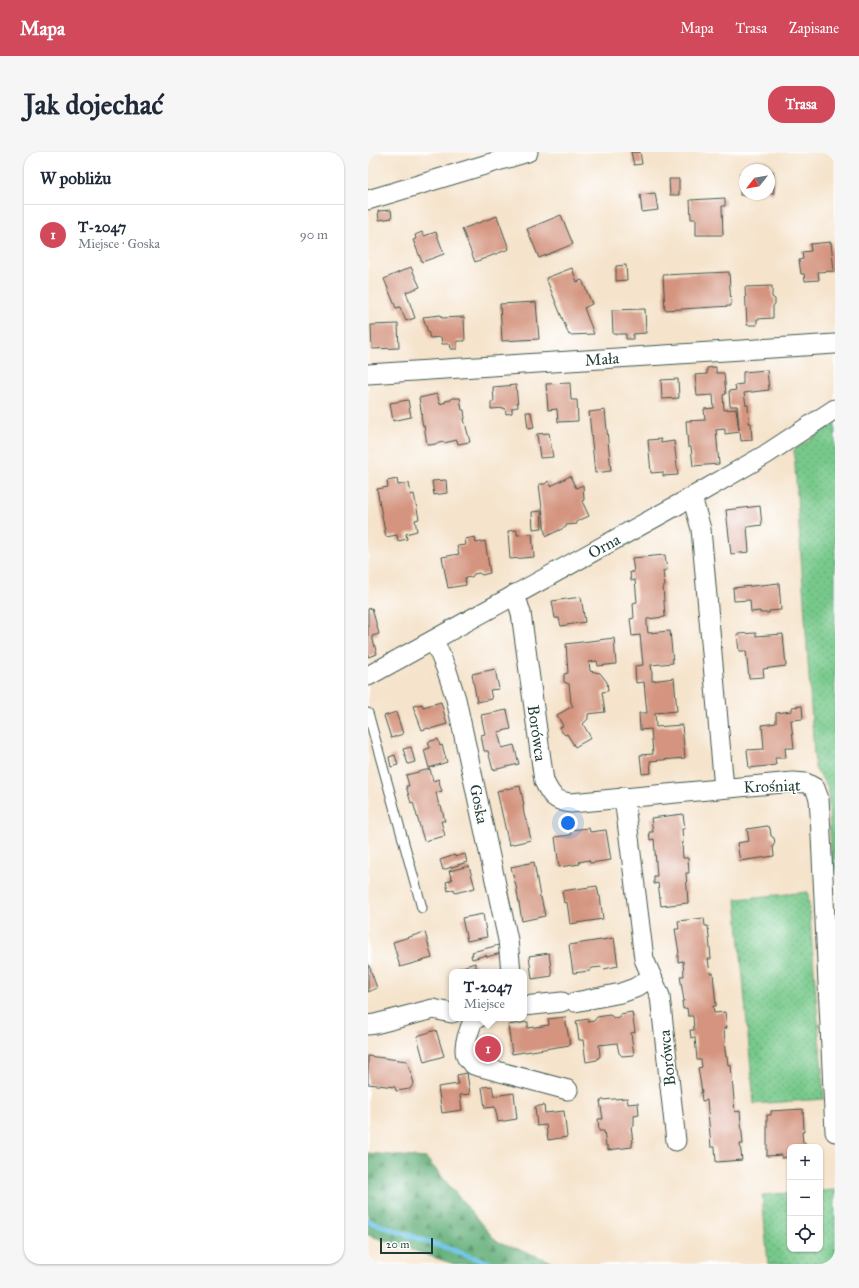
<!DOCTYPE html>
<html lang="pl">
<head>
<meta charset="utf-8">
<style>
  :root { --surface:#fff; --page:#f6f6f7; --text:#1f2937; --muted:#747a83; --line:#e0e1e3; --accent:#d1495b }
  body { margin:0; font-family:"IM FELL Great Primer",serif; background:var(--page); color:var(--text) }
  .controls { position:absolute; right:12px; bottom:12px; display:grid; overflow:hidden; border-radius:8px; box-shadow:0 1px 3px #0004 }
  .controls button { width:36px; height:36px; display:grid; place-items:center; padding:0; border:0; border-bottom:1px solid var(--line); background:var(--surface); color:var(--text); font:20px sans-serif }
  .compass { position:absolute; left:371px; top:12px; width:36px; height:36px; border-radius:50%; background:var(--surface); box-shadow:0 1px 3px #0004; rotate:239deg }
  .scale { position:absolute; left:12px; bottom:10px; width:53px; box-sizing:border-box; padding-left:4px; border:2px solid #1f3d34; border-top:0; font-size:11px; line-height:14px; white-space:nowrap; color:#1f3d34; -webkit-text-stroke:3px #fff; paint-order:stroke }
  .you { position:absolute; left:200px; top:671px; width:14px; height:14px; margin:-10px; border:3px solid #fff; border-radius:50%; background:#1a73e8; box-shadow:0 0 0 6px #1a73e833 }
  .badge { display:grid; place-items:center; width:26px; height:26px; border-radius:50%; background:var(--accent); color:#fff; font-size:13px; font-weight:700 }
  .pin { position:absolute; translate:-50% -50%; border:2px solid #fff; box-shadow:0 1px 4px #0006 }
  .popup { position:absolute; left:81px; top:817px; width:78px; height:52px; box-sizing:border-box; display:grid; place-content:center; border-radius:8px; background:var(--surface); filter:drop-shadow(0 1px 3px #0005); font-size:13px; white-space:nowrap; color:var(--muted) }
  .popup b { font-size:15px; color:var(--text) }
  .popup::after { content:''; position:absolute; left:50%; top:100%; margin-left:-8px; border:8px solid transparent; border-top-color:var(--surface) }
  .list { margin:0; padding:0; list-style:none }
  h2 { display:flex; justify-content:space-between; align-items:center; height:52px; margin:0; padding:0 16px; font-size:17px }
  h2 small { font-size:13px; font-weight:400; color:var(--muted) }
  .list li { display:grid; grid-template-columns:26px 1fr auto; gap:12px; align-items:center; box-sizing:border-box; height:60px; padding:0 16px; border-top:1px solid var(--line) }
  .list b { display:block; font-size:15px; white-space:nowrap }
  .list p { margin:0; font-size:13px; white-space:nowrap; color:var(--muted) }
  .list em { font-size:13px; font-style:normal; color:var(--muted) }
  .icon { flex:none; width:22px; height:22px; fill:none; stroke:currentColor; stroke-width:2; stroke-linecap:round; stroke-linejoin:round }
  .map { position:relative; flex:none; width:467px; height:1112px; overflow:hidden; border-radius:16px }
  header { display:flex; align-items:center; gap:24px; box-sizing:border-box; height:56px; padding:0 20px; background:var(--accent); color:#fff }
  header strong { font-size:19px }
  nav { display:flex; gap:22px; margin-inline-start:auto; font-size:14px }
  .intro { display:flex; align-items:center; justify-content:space-between; box-sizing:border-box; height:96px; padding:0 24px }
  h1 { margin:0; font-size:28px }
  .button { padding:10px 18px; border-radius:16px; background:var(--accent); color:#fff; font-size:14px; font-weight:700 }
  main { display:flex; gap:24px; padding:0 24px }
  aside { flex:1; background:var(--surface); border-radius:16px; box-shadow:0 1px 3px #0004 }
  .map>svg:first-child { display:block }
</style>
</head>
<body>
<header>
<strong>Mapa</strong>
<nav><a>Mapa</a><a>Trasa</a><a>Zapisane</a></nav>
</header>
<div class="intro"><h1>Jak dojechać</h1><a class="button">Trasa</a></div>
<main>
<aside>
<h2>W pobliżu<small></small></h2>
<ul class="list">
<li><span class="badge">1</span><div><b>T-2047</b><p>Miejsce · Goska</p></div><em>90 m</em></li>
</ul>
</aside>
<div class="map">
<svg width="467" height="1112" viewBox="0 0 467 1112">
  <defs>
    <pattern id="grass-dots" width="8" height="8" patternUnits="userSpaceOnUse"><rect width="8" height="8" fill="#77c98b"/><path d="M2 2h.1M6 6h.1" fill="none" stroke="#61a472" stroke-width="1.8" stroke-linecap="round"/></pattern>
    <pattern id="forest-firs" width="22" height="20" patternUnits="userSpaceOnUse"><rect width="22" height="20" fill="#61ad77"/><path d="M5 1l3.5 6h-7zM16 11l3.5 6h-7z" fill="#4f8e62"/></pattern>
  </defs>
  <rect width="100%" height="100%" fill="#fff"/>
  <filter id="ink" filterUnits="userSpaceOnUse"><feTurbulence type="fractalNoise" baseFrequency=".025" numOctaves="2"/><feDisplacementMap in="SourceGraphic" scale="8" xChannelSelector="R" yChannelSelector="G"/><feConvolveMatrix kernelMatrix="1 2 1 2 8 2 1 2 1" color-interpolation-filters="sRGB"/></filter>
  <filter id="wash" filterUnits="userSpaceOnUse"><feTurbulence type="fractalNoise" baseFrequency=".012" numOctaves="4" result="noise"/><feDisplacementMap in="SourceGraphic" scale="16" xChannelSelector="R" yChannelSelector="G"/><feGaussianBlur stdDeviation="0.9" result="paint"/><feColorMatrix in="noise" values="0 0 0 0 0 0 0 0 0 0 0 0 0 0 0 0 0 1.4 0 .05"/><feComposite in="paint" operator="in"/></filter>
  <g filter="url(#wash)">
    <rect width="100%" height="100%" fill="#f5e3cb"/>
    <!-- grass -->
    <g fill="url(#grass-dots)" stroke="#4b8360">
      <polygon points="467,271 467,721 464,721 460,636 447,616 426,298"/>
      <polygon points="440,740 456,947 386,952 368,747"/>
      <polygon points="467,1038 467,1112 400,1112 394,1043 422,1041 422,1097 452,1097 452,1039"/>
    </g>
    <!-- forest -->
    <polygon fill="url(#forest-firs)" stroke="#407556" points="0,1001 58,1006 128,1089 190,1112 86,1112 0,1083"/>
    <g fill="none" stroke-linecap="round" stroke-linejoin="round">
      <!-- stream -->
      <polyline stroke="#6cc3e9" stroke-width="5.5" points="0,1069 124,1112"/>
    </g>
    <g id="blocks">
      <!-- building -->
      <g fill="#d4947f">
        <polygon points="263,0 272,0 274,12 266,13"/>
        <polygon points="405,19 406,41 401,42 401,20"/>
        <rect x="372" y="21" width="5" height="22"/>
        <polygon points="301,27 311,27 311,43 302,43"/>
        <polygon points="287,41 290,58 274,60 272,43"/>
        <polygon points="357,46 357,54 354,54 355,83 328,83 328,67 323,67 322,48"/>
        <polygon points="23,58 24,66 11,68 10,59"/>
        <polygon points="193,63 205,92 171,106 159,77"/>
        <polygon points="129,64 141,97 107,110 94,77"/>
        <polygon points="54,80 56,84 68,80 76,102 54,110 45,88 48,87 47,83"/>
        <polygon points="463,90 466,119 450,120 451,128 437,129 436,122 433,122 431,108 435,107 434,100 443,99 442,92"/>
        <polygon points="258,113 259,128 248,129 248,114"/>
        <polygon points="43,115 52,135 38,140 47,166 38,169 32,155 28,156 16,127"/>
        <polygon points="204,116 209,130 214,128 224,152 216,156 226,182 201,183 178,126"/>
        <polygon points="361,120 363,154 297,158 295,123"/>
        <polygon points="404,134 404,145 407,147 407,152 405,154 405,166 389,167 389,173 379,173 377,135"/>
        <polygon points="168,150 171,187 134,189 132,152"/>
        <polygon points="277,157 278,181 265,182 265,187 258,187 258,182 245,182 244,158"/>
        <polygon points="73,163 73,166 96,165 97,189 89,189 89,197 83,197 82,192 74,192 73,185 62,186 55,165"/>
        <polygon points="30,172 31,196 4,197 3,173"/>
        <polygon points="348,215 348,221 356,221 358,242 355,243 356,258 368,257 371,278 369,254 362,254 361,239 368,238 367,233 375,232 375,220 399,218 401,238 376,241 378,253 380,253 381,271 383,271 384,288 373,289 372,280 357,282 357,277 348,278 351,312 325,314 323,295 320,295 318,269 337,268 336,257 346,256 345,243 329,244 327,223 339,222 339,216"/>
        <polygon points="310,227 311,246 294,247 293,228"/>
        <polygon points="202,231 203,248 209,248 210,269 190,270 189,257 180,258 178,232"/>
        <polygon points="148,233 150,255 144,256 144,261 138,262 137,256 123,257 123,250 126,250 125,235"/>
        <polygon points="69,242 72,252 78,250 77,249 83,248 84,246 92,246 94,258 96,258 97,267 96,267 102,290 90,292 89,288 76,291 75,290 63,293 59,292 56,273 55,274 53,264 54,264 51,246"/>
        <polygon points="40,248 43,265 25,269 22,251"/>
        <polygon points="237,258 243,319 227,321 221,260"/>
        <polygon points="158,260 163,260 166,276 160,277"/>
        <polygon points="181,281 185,305 172,306 169,282"/>
        <polygon points="293,287 293,291 306,289 310,323 295,324 295,320 283,321 280,288"/>
        <polygon points="202,324 208,336 215,333 216,348 214,349 221,364 208,370 209,372 198,373 198,375 179,384 177,381 171,332 177,332 180,329 183,334"/>
        <polygon points="29,327 30,333 41,331 43,343 46,342 51,367 47,368 49,379 38,382 39,387 30,389 29,383 18,385 9,337 20,335 19,329"/>
        <polygon points="78,328 79,341 66,343 64,329"/>
        <polygon points="392,354 394,373 379,375 381,400 363,402 358,358"/>
        <polygon points="173,359 174,376 165,377 164,360"/>
        <polygon points="149,378 149,383 164,382 166,405 142,407 140,379"/>
        <polygon points="107,385 108,391 117,389 122,421 114,423 111,421 106,422 104,425 97,426 98,433 80,436 74,405 91,402 89,394 98,393 97,387"/>
        <polygon points="297,403 299,418 295,419 297,434 295,434 297,465 279,467 279,474 280,481 302,479 305,511 283,513 284,521 284,529 306,526 309,559 287,561 288,575 314,573 317,606 282,609 283,621 274,622 272,603 285,602 283,577 272,578 271,561 279,561 276,530 268,531 267,514 275,513 272,483 264,484 263,475 262,467 266,466 265,451 269,450 267,428 263,429 262,420 266,420 264,406"/>
        <polygon points="411,431 413,458 401,459 401,461 392,461 392,459 383,460 382,448 366,449 365,436"/>
        <polygon points="213,445 217,470 193,474 191,466 187,466 184,449"/>
        <polygon points="4,456 11,482 4,484 9,502 0,505 0,457"/>
        <polygon points="388,481 388,484 415,482 418,514 395,517 396,525 381,526 378,499 371,499 369,482"/>
        <polygon points="246,486 248,512 230,514 229,509 221,510 222,519 232,521 239,530 240,539 234,540 237,560 220,562 220,567 215,572 223,586 207,595 199,582 197,583 193,579 192,575 195,574 189,563 205,554 203,551 201,532 196,530 196,522 200,521 198,492"/>
        <polygon points="127,517 131,537 122,538 124,547 109,550 104,522"/>
        <polygon points="73,550 79,572 62,577 61,576 54,578 45,554 54,552 55,555"/>
        <polygon points="434,554 435,567 423,568 426,596 417,596 418,606 407,606 408,613 381,616 379,598 396,597 394,573 408,571 408,561 424,559 424,555"/>
        <polygon points="139,558 143,577 130,580 134,596 146,593 151,612 125,618 120,599 116,599 113,583 117,582 113,563"/>
        <polygon points="28,560 35,582 23,586 16,564"/>
        <polygon points="70,587 72,594 74,593 79,610 61,616 56,598 62,596 60,590"/>
        <polygon points="43,595 47,610 40,612 35,597"/>
        <polygon points="27,603 30,613 23,615 21,605"/>
        <polygon points="62,617 65,629 71,627 72,634 74,639 68,641 71,654 73,654 77,669 73,669 77,684 56,689 45,650 43,651 38,634 41,634 38,623"/>
        <polygon points="152,634 156,653 155,654 156,662 158,669 159,669 163,688 141,693 129,639"/>
        <polygon points="315,662 317,677 314,677 315,692 314,692 315,706 320,706 321,721 318,721 320,751 293,754 290,731 286,732 286,724 289,724 286,687 282,688 281,680 285,680 283,666"/>
        <polygon points="399,674 402,676 403,684 406,686 407,691 405,694 406,704 372,709 369,691 381,689 379,677"/>
        <polygon points="221,676 222,680 238,678 243,708 222,711 221,708 211,710 212,712 191,715 187,685 203,683 202,678"/>
        <polygon points="97,702 99,710 75,718 72,708 87,703 87,705"/>
        <polygon points="166,710 172,745 173,745 177,764 154,769 148,734 143,715"/>
        <polygon points="101,714 107,736 87,741 86,737 80,739 78,730 84,728 81,719"/>
        <polygon points="229,734 231,744 232,744 235,767 202,772 199,750 196,751 194,739"/>
        <polygon points="115,762 119,785 99,789 94,766"/>
        <polygon points="336,766 337,774 340,774 343,807 340,807 342,821 345,821 348,854 345,854 346,861 357,860 359,876 356,876 357,891 356,891 358,905 359,905 360,913 363,913 367,960 372,959 375,992 372,992 374,1008 348,1010 347,995 343,995 339,948 334,949 333,940 334,940 330,916 334,915 333,908 329,908 327,885 323,886 322,878 326,878 325,864 320,864 319,856 315,857 314,849 316,849 312,824 316,824 315,809 310,810 310,802 311,801 307,777 311,777 310,769"/>
        <polygon points="57,780 64,806 32,815 25,790"/>
        <polygon points="246,786 250,814 236,817 234,815 224,816 222,819 205,821 201,793"/>
        <polygon points="131,793 133,801 119,805 118,803 104,807 103,803 105,803 104,800"/>
        <polygon points="181,801 184,824 164,827 161,804"/>
        <polygon points="0,811 9,836 0,840"/>
        <polygon points="107,811 109,820 89,820 88,817"/>
        <polygon points="264,860 267,880 263,881 266,903 254,904 251,901 249,891 231,893 232,904 229,908 218,910 215,888 211,888 208,869 220,867 220,870 226,869 229,865 242,863 246,866 252,865 252,862"/>
        <polygon points="197,865 202,893 144,902 140,873 160,870 160,876 181,873 180,867"/>
        <polygon points="68,878 76,904 56,910 49,884"/>
        <polygon points="124,891 126,902 115,904 113,893"/>
        <polygon points="0,904 39,909 46,931 42,937 28,939 27,935 0,932"/>
        <polygon points="99,921 102,942 92,943 94,958 74,961 70,935 90,932 89,923"/>
        <polygon points="124,934 126,944 146,941 149,967 130,970 127,955 117,956 114,935"/>
        <polygon points="259,946 260,952 270,951 271,963 266,964 266,974 263,975 265,990 264,991 264,995 240,998 240,994 238,994 236,979 231,979 230,967 235,967 232,949 234,949 234,948"/>
        <polygon points="176,953 177,961 196,959 199,985 180,988 178,973 169,974 167,955"/>
        <polygon points="435,957 436,980 434,980 435,991 437,990 437,995 422,995 422,1005 414,1006 414,1003 399,1004 399,963 403,963 403,959"/>
      </g>
    </g>
  </g>
  <g filter="url(#ink)">
    <use href="#blocks" fill-opacity="0" stroke="#3f564b" stroke-width="1"/>
    <g fill="none" stroke-linecap="round" stroke-linejoin="round">
      <!-- lane casing -->
      <g stroke="#3f564b" stroke-width="11">
        <polyline id="lane" points="0,561 54,756"/>
      </g>
      <!-- street casing -->
      <g stroke="#3f564b" stroke-width="21">
        <g id="street">
          <polyline points="0,48 160,0"/>
          <polyline points="0,222 467,192"/>
          <polyline points="324,345 333,377 356,636"/>
          <path d="M 147,442 L 153,461 L 176,629 C 183,644 187,649 203,651 L 425,630 L 438,631 L 447,636 L 451,647 L 452,662 L 467,980"/>
          <polyline points="66,488 79,519 88,547 140,788 143,820"/>
          <polyline points="0,524 324,345 397,303 467,257"/>
          <polyline points="256,645 276,807 292,844 308,989"/>
          <polyline points="207,850 253,841 267,836 284,825"/>
          <polyline points="156,854 194,850"/>
          <path d="M 110,866 L 105,868 C 102,878 93,895 99,906 C 101,909 104,911 106,913 L 200,938"/>
          <polyline points="0,873 7,872 65,857 84,861"/>
        </g>
      </g>
      <!-- lane -->
      <use href="#lane" stroke="#fff" stroke-width="9"/>
      <!-- street -->
      <use href="#street" stroke="#fff" stroke-width="19"/>
    </g>
  </g>
  <g text-anchor="middle" dominant-baseline="central" stroke-width="3" stroke-linejoin="round" paint-order="stroke">
    <!-- street labels -->
    <g font-size="16" fill="#1f3d34" stroke="#fff">
      <text transform="translate(234 207) rotate(-4)">Mała</text>
      <text transform="translate(236 394) rotate(-29)">Orna</text>
      <text transform="translate(169 581) rotate(82)">Borówca</text>
      <text transform="translate(404 634) rotate(-2)">Krośniąt</text>
      <text transform="translate(111 652) rotate(78)">Goska</text>
      <text transform="translate(299 906) rotate(-96)">Borówca</text>
    </g>
  </g>
</svg>
<div class="controls">
<button>+</button>
<button>−</button>
<button><svg class="icon" aria-label="locate" viewBox="0 0 24 24"><circle cx="12" cy="12" r="6"/><path d="M12 2v4M12 18v4M2 12h4M18 12h4"/></svg></button>
</div>
<svg class="compass" viewBox="-18 -18 36 36"><path d="M0-13l5 13h-10z" fill="#e53935"/><path d="M0 13l5-13h-10z" fill="#747a83"/></svg>
<div class="scale">20 m</div>
<div class="you"></div>
<div class="pin badge" style="left:120px;top:897px">1</div>
<div class="popup"><b>T-2047</b>Miejsce</div>
</div>
</main>
</body>
</html>
